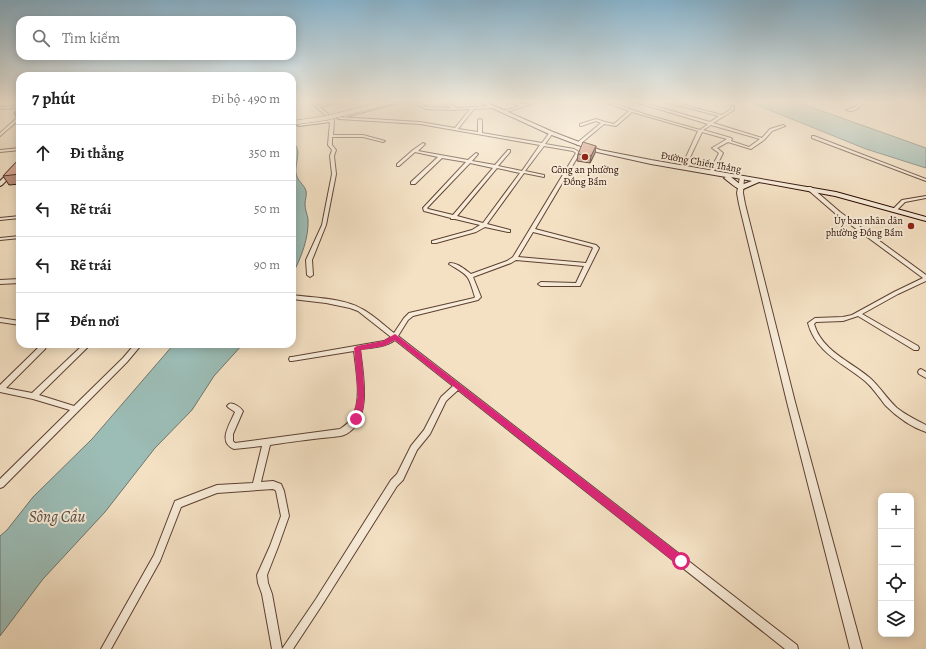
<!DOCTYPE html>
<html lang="vi">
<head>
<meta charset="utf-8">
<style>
  :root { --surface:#fff; --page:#f6f6f6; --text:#222; --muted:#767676; --line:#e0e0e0 }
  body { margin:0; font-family:Alegreya,serif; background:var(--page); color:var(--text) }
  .controls { position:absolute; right:12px; bottom:12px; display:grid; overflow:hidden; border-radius:8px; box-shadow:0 2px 10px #0003 }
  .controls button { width:36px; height:36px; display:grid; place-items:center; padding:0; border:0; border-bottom:1px solid var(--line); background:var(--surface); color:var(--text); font:20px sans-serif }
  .stop { position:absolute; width:12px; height:12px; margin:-9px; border:3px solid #db2777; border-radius:50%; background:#fff }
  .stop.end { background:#db2777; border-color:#fff; box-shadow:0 1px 4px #0008 }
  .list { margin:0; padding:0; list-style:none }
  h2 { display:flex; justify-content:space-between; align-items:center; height:52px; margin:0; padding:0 16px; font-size:17px }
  h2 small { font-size:13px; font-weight:400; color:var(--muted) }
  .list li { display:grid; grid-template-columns:26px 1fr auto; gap:12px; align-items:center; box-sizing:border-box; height:56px; padding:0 16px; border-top:1px solid var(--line) }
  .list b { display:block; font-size:15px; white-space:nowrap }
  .list em { font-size:13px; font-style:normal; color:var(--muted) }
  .icon { flex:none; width:22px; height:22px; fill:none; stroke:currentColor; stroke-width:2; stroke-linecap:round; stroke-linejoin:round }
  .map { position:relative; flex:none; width:926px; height:649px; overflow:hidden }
  .search { position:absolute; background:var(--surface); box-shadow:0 2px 10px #0003; left:16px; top:16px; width:280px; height:44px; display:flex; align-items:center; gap:10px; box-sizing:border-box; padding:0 14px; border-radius:12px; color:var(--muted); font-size:15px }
  .panel { position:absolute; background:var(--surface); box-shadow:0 2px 10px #0003; left:16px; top:72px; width:280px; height:276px; border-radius:12px }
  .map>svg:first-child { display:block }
</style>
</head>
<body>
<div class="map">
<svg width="926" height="649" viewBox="0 0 926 649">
  <rect width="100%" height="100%" fill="#f4e1c4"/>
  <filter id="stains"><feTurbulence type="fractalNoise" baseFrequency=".005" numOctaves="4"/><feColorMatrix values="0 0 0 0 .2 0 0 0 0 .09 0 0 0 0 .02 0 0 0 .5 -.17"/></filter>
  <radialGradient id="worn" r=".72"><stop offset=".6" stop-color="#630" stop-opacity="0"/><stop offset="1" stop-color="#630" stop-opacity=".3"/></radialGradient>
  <!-- water -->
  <g fill="#9cbdb6" stroke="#6f766e">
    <polygon points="747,101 794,101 926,148 926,168 866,149"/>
    <path d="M 292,141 C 303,151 295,160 296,173 C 297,181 304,184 306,191 C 307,196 305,199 305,204 C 305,209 307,214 308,219 C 309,238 301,258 292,275 Z"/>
    <polygon points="174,344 243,344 214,376 192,410 155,448 105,512 43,579 0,636 0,536 7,530 33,497 92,439"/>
  </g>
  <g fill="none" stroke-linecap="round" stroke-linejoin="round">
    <!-- minor casing -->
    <g stroke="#5d4032" stroke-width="2">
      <g id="minor">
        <polygon points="310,101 313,101 318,106 337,101 343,101 320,107 334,120 333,135 363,135 385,141 383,142 363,137 332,137 332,145 336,150 334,156 336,174 326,225 312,260 313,275 310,277 307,275 306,260 322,225 332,174 330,156 332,150 328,145 330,122 299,126 297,125 299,124 330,120"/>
        <polygon points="400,101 406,101 345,117 343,116"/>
        <path d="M 410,101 L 414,101 L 427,107 L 451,108 L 440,101 L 444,101 L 457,108 L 494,106 L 495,107 L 493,108 L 474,109 L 458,129 L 478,132 L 478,120 L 480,119 L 482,120 L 482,133 L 542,143 L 550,132 L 551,132 L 553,133 L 545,144 L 574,149 L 579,152 L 580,153 L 535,229 L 596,245 L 599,248 L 580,286 L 541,286 L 538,284 L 541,282 L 576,283 L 584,266 L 516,260 L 511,263 L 473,277 L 481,297 L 478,300 L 413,316 L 408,320 L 398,336 L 797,645 L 798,649 L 785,649 L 458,390 L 446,401 L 430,434 L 417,450 L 403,480 L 397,486 L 322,605 L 293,649 L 282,649 L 316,599 L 391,480 L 397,474 L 411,446 L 424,430 L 441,397 L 453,386 L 395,340 C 386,347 371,348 360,349 C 363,374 373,422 344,435 C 338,437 329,437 322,438 C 305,440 288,442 270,445 L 261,482 L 273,481 L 281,484 L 284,491 L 289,516 L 278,547 L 267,575 L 268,583 L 272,594 L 282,649 L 272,649 L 262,594 L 258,583 L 257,575 L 270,546 L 281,516 L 276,491 L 275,490 L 273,489 L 217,493 L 181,507 L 160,561 L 111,649 L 101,649 L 154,555 L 175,501 L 217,485 L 253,483 L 262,446 L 234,449 C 217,442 230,424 235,412 L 229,408 L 227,406 L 229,404 C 233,402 240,407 243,411 L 233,434 L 233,441 L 235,443 L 340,429 C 346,425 350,422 353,416 C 362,398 356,370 354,351 L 292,361 L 290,361 L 289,359 L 290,357 L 292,357 L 384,341 L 391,337 L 358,311 L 350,308 L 326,303 L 292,299 L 292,295 C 313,298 344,298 362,309 C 372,314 385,326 394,333 L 404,318 L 409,313 L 474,298 L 475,297 C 473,291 471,283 468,278 C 464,272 455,268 449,264 L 450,263 C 458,263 464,269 471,274 L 507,261 L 513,257 L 576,153 L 573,151 L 544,146 L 525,171 L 544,175 L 544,177 L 524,173 L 487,224 L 510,230 L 510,232 L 508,232 L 485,227 L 476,232 L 436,243 L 432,243 L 432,241 L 472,230 L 480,225 L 455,219 L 451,219 L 451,218 L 424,211 L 423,208 L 466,162 L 442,158 L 415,184 L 411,184 L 411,182 L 438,157 L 415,152 L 399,166 L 397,166 L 397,164 L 413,150 L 423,143 L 425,144 L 418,151 L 468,160 L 476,153 L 478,154 L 472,161 L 495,165 L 508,150 L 510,150 L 510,152 L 498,166 L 522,171 L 540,145 L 420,124 L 339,119 L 337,118 L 339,117 L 420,122 L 455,128 L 470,109 L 454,110 L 426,109 ZM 470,163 L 493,168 L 453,215 L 428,209 L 427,208 ZM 497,168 L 520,173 L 483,223 L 457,216 ZM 533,232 L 592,247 L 593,248 L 586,263 L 518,257 Z"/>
        <path d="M 510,101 C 515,101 517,104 522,104 C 527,105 535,101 541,101 L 503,113 L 503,111 L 520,106 Z"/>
        <path d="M 602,101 L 607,101 L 647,115 L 700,130 L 708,124 L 632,101 L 637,101 L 710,122 L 719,116 L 662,101 L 668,101 L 722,115 L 731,109 L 732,106 L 734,106 L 734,110 L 713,123 L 762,138 L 770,129 L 783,125 L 785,126 L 772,131 L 764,140 L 751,149 L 728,142 L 717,148 L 723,153 L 713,173 L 711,174 L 709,173 L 719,153 L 712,148 L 727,139 L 702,132 L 685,168 L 682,169 L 681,168 L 698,131 L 632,112 L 616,126 L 604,124 L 579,145 L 577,145 L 577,143 L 601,123 L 596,121 L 581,126 L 580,126 L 580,124 L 596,119 L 605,122 L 614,124 L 629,111 ZM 711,125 L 760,139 L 749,147 L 731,141 L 732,139 L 731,138 L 703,130 Z"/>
        <path d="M 860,101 L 864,101 C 860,108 854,113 846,110 L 855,107 Z"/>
        <polygon points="19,116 20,116 20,119 0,136 0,133"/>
        <polygon points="812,136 814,136 926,179 926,181 812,138"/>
        <path d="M 807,187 L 811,187 L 840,212 L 926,275 L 926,281 L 898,294 L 862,314 L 918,346 L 919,348 L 918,350 L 914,350 L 858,316 L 843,321 L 816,322 L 814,324 C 822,351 850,361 870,378 C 880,387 887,399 897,408 C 906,415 916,420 926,425 L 926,432 C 911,427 896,416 885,405 C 879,397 873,388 865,381 C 843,363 816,353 808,323 L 815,318 L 843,317 L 852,315 L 894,292 L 923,278 L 836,214 L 807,189 Z"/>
        <polygon points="926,196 926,198 905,202 896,211 892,211 892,210 902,200"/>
        <polygon points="20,216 20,218 0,220 0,218"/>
        <polygon points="20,236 20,238 0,240 0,238"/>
        <polygon points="20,279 20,283 0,284 0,280"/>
        <polygon points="0,318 20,321 20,325 0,322"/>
        <polygon points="84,344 91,344 39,395 74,406 123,358 135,344 142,344 127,362 3,487 0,488 0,479 70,410 33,399 0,392 0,385 41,345 45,345 46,347 45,349 6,388 32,393"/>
        <polygon points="921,369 926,372 926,378 919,374 918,372 919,370"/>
      </g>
    </g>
    <!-- tertiary casing -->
    <g stroke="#5d4032" stroke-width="2">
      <g id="tertiary">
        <polygon points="20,106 20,108 0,109 0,107"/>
        <polygon points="20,148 20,150 0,152 0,150"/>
        <polygon points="740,177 744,178 743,193 745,204 795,402 862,649 850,649 787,402 739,204 737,193"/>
      </g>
    </g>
    <!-- secondary casing -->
    <g stroke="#2b0b02" stroke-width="2">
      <g id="secondary">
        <path d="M 477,101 L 483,101 L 553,132 L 600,150 L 651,160 L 836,192 L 926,217 L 926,221 L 835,196 L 759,182 L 741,190 C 736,188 729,182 724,178 L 726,177 L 651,164 L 597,152 L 549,134 ZM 731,177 L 752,181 L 741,185 Z"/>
        <polygon points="20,162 20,167 2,185 0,186 0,181"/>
      </g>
    </g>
    <!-- minor -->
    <use href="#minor" fill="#f8ecd9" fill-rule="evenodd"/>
    <!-- tertiary -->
    <use href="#tertiary" fill="#f8ecd9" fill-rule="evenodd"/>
    <!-- secondary -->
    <use href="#secondary" fill="#f8ecd9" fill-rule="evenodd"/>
    <!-- tertiary-bridge casing -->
    <g stroke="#5d4032" stroke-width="5" stroke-linecap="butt">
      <polyline id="tertiary-bridge" points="292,123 326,118 395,101"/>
    </g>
    <!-- tertiary-bridge -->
    <use href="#tertiary-bridge" stroke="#f8ecd9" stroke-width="4"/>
  </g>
  <!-- wall -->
  <g fill="#b88574" stroke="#2b0b02">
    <polygon points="20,107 20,122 19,122 14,113"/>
    <polygon points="595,153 590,163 577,161 578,154"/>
    <polygon points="20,158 20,184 9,185 3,176"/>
  </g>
  <!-- shaded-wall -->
  <polygon fill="#966c5e" stroke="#2b0b02" points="596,146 595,153 590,163 591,156"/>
  <!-- building -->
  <g fill="#d69b87" stroke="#2b0b02">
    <polygon points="20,107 20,113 14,113"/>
    <polygon points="583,142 596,146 591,156 578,154"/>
    <polygon points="20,158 20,174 3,176"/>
  </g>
  <!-- sky -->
  <linearGradient id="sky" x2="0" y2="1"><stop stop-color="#89b8d4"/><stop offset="0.53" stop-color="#faf2e4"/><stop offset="1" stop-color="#faf2e4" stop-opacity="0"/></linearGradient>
  <rect width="926" height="192" fill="url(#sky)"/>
  <!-- route -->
  <path fill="#db2777" d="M 395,334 L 685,558 L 686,561 L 685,565 L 681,566 L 678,565 L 395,340 L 384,346 L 361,350 C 362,363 370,417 356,422 L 353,421 L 352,419 L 358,396 L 354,348 L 357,346 L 383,341 Z"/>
  <!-- markers -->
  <g fill="#8f2418" stroke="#f8ecd9" stroke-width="1.5">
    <circle cx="585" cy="157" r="4"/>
    <circle cx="911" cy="226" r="4"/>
  </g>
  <g text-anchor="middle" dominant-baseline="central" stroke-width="4" stroke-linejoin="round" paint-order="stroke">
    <!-- far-street labels -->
    <g font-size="10" fill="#2b0b02" stroke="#f8ecd9">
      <text transform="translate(701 162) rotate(10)">Đường Chiến Thắng</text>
    </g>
    <!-- far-poi labels -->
    <g font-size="10" fill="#2b0b02" stroke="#f8ecd9">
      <text x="585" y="169">Công an phường<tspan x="585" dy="12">Đồng Bẩm</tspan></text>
      <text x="903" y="220" text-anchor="end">Ủy ban nhân dân<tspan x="903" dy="12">phường Đồng Bẩm</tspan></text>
    </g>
    <!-- near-water labels -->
    <g font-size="16" font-style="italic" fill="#58524a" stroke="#f8ecd9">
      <text x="57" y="517">Sông Cầu</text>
    </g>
  </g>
  <rect width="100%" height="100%" filter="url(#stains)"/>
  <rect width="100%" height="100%" fill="url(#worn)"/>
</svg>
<div class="controls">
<button>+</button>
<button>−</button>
<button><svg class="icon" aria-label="locate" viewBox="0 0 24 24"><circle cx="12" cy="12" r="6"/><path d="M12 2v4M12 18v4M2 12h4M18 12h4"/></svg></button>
<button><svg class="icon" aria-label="layers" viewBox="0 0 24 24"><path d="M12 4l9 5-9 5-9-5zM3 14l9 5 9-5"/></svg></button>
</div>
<div class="stop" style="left:681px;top:561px"></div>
<div class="stop end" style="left:356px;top:419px"></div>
<div class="search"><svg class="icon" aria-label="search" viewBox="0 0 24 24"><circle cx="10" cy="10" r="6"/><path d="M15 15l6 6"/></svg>Tìm kiếm</div>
<section class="panel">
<h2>7 phút<small>Đi bộ · 490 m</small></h2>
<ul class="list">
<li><svg class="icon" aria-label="ahead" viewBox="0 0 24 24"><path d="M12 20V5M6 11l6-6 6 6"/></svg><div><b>Đi thẳng</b></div><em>350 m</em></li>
<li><svg class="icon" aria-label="left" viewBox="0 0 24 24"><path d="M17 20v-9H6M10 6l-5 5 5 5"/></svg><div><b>Rẽ trái</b></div><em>50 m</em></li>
<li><svg class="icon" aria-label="left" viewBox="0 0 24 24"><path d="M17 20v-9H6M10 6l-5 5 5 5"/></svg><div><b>Rẽ trái</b></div><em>90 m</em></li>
<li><svg class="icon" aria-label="arrive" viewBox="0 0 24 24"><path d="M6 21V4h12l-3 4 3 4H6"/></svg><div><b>Đến nơi</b></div></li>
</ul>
</section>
</div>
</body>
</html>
